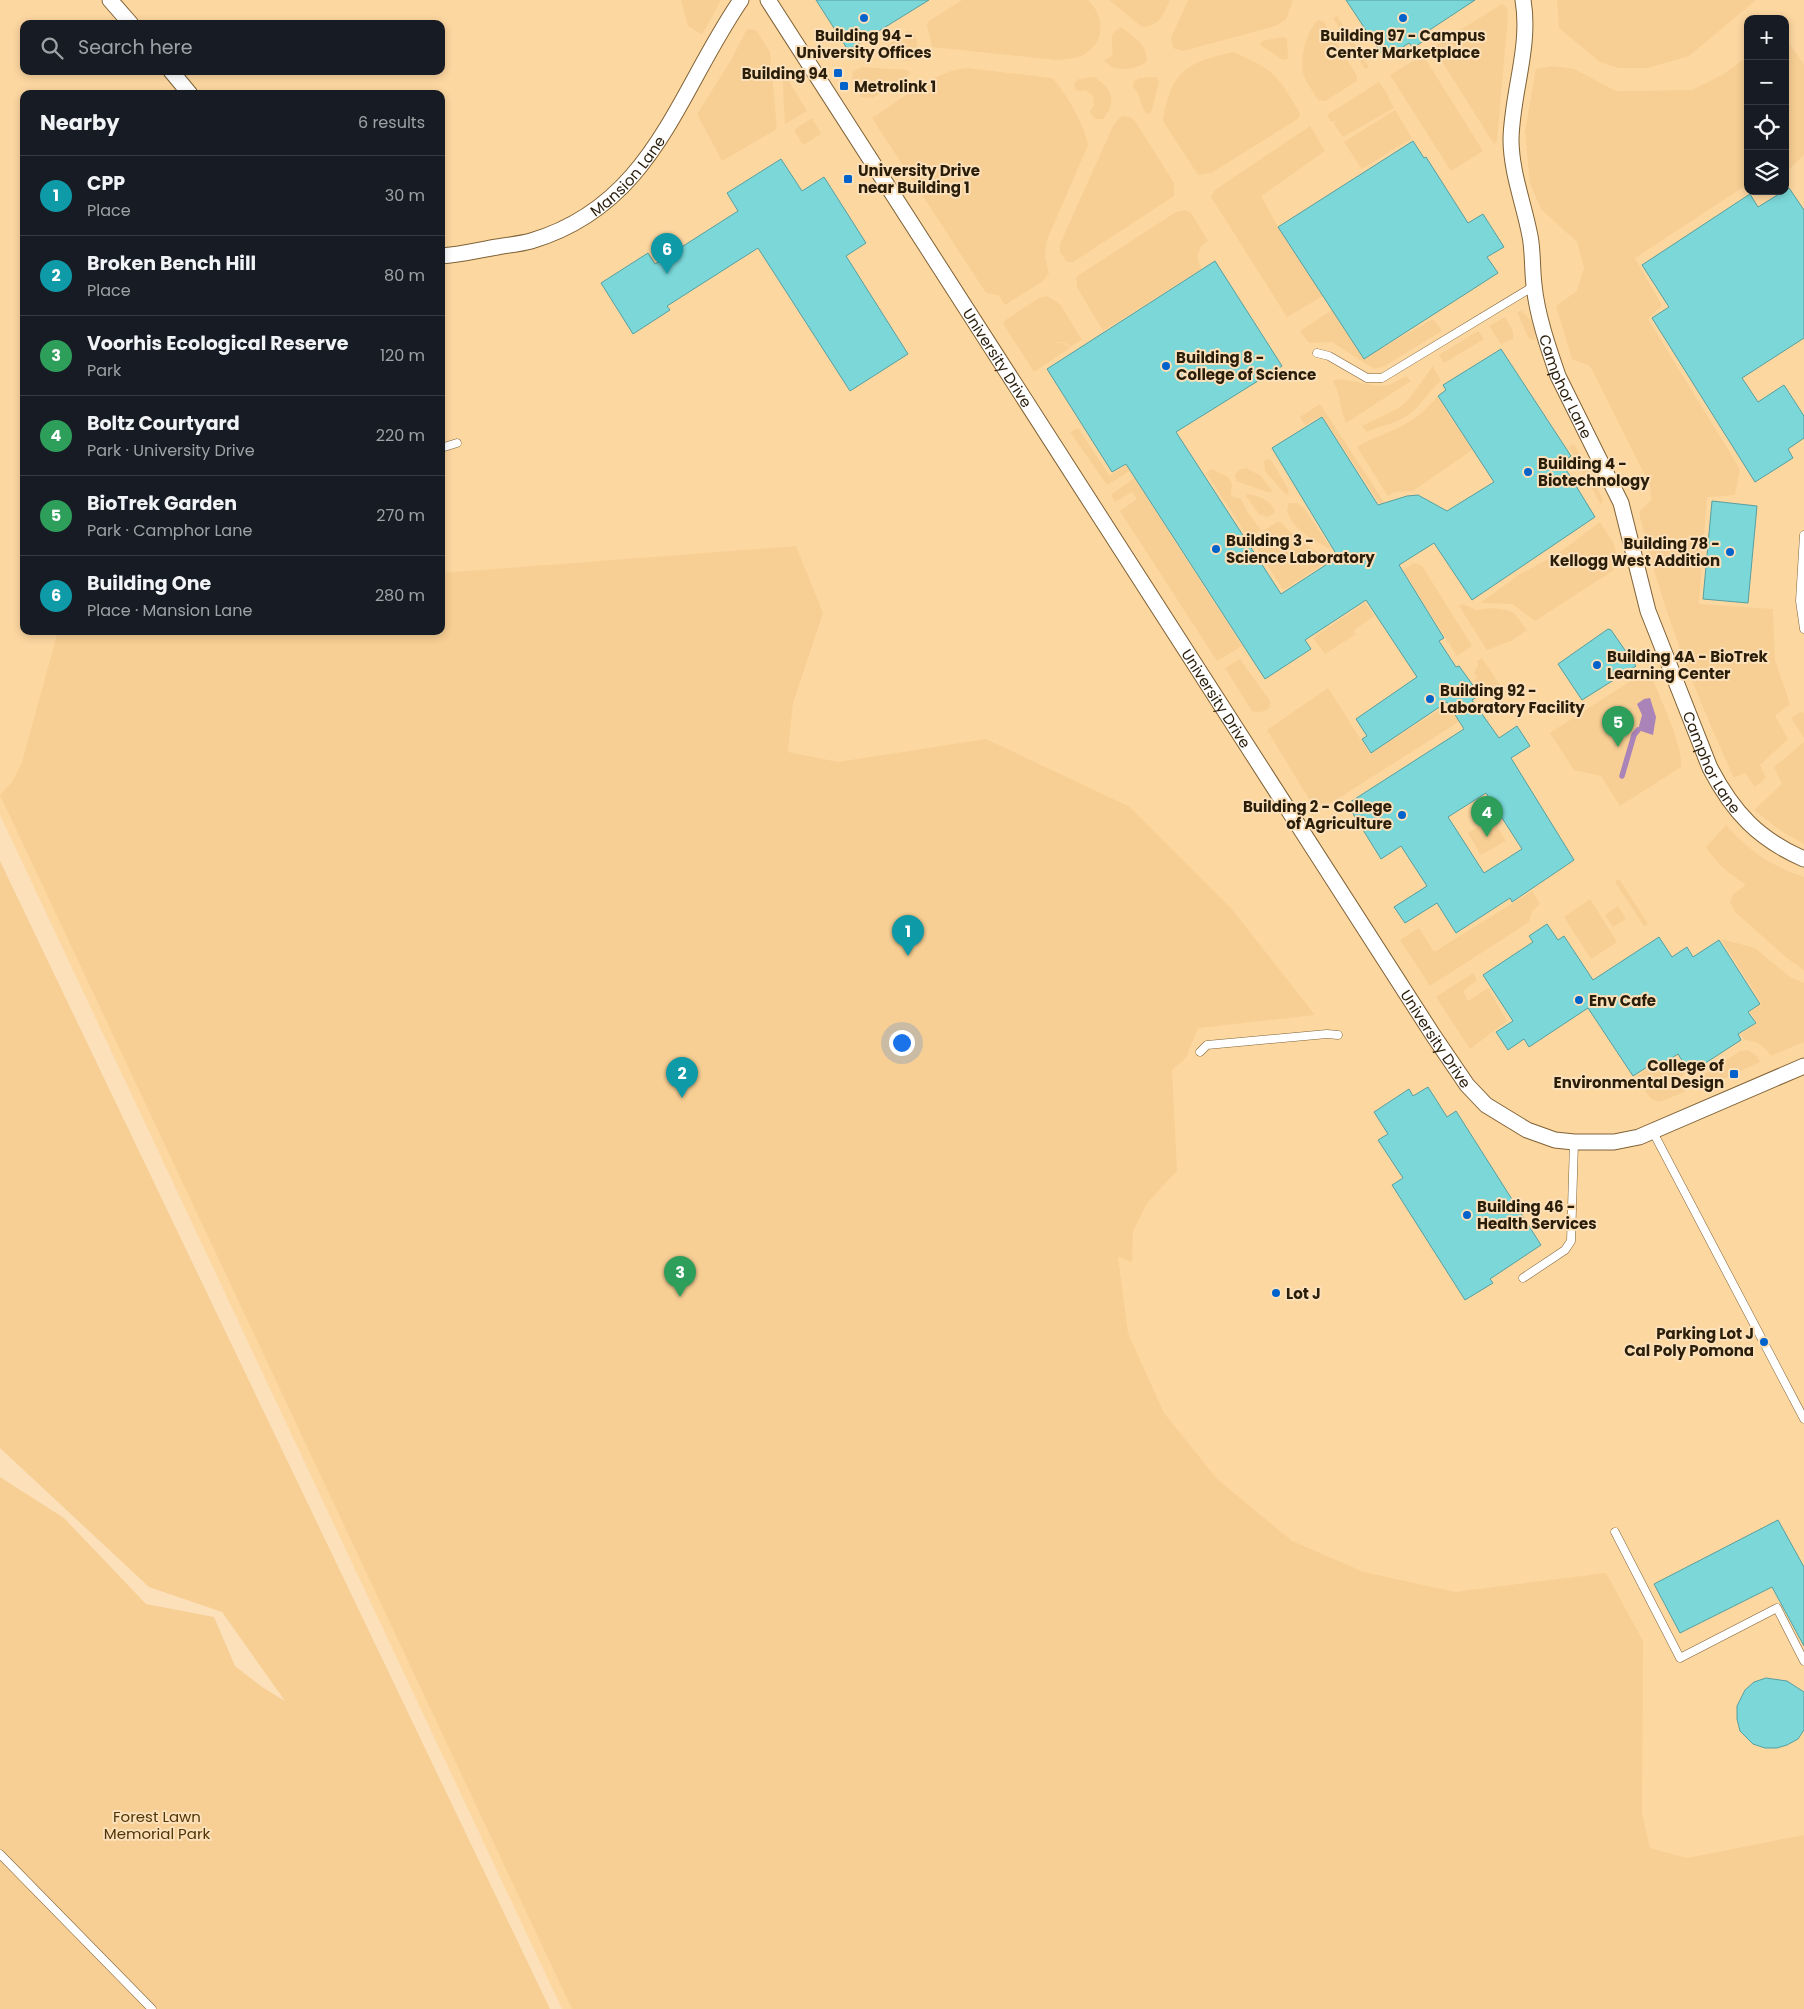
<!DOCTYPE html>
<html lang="en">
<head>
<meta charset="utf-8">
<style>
  :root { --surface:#171b24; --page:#20242c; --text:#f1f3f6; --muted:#9ea1a6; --line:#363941; --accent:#85b2e3 }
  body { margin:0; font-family:Poppins,sans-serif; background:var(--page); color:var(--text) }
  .controls { position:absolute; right:15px; top:15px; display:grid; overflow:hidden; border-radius:10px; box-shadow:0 2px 8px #0003 }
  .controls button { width:45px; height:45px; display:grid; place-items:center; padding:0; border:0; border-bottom:1px solid var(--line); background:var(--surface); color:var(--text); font:25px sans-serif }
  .you { position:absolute; left:901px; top:1042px; width:18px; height:18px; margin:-12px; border:4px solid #fff; border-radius:50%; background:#1a73e8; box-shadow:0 0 0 8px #1a73e833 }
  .badge { display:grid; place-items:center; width:32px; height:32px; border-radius:50%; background:var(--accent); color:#fff; font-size:16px; font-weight:700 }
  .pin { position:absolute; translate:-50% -41px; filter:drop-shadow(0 1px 2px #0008) }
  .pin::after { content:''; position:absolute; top:26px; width:18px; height:15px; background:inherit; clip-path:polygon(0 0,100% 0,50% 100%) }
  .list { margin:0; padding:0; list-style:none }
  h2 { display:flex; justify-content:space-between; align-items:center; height:65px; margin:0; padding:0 20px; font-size:21px }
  h2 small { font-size:16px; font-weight:400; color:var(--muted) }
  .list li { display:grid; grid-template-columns:32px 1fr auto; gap:15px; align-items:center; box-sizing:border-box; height:80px; padding:0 20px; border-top:1px solid var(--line) }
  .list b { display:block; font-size:19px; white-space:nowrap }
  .list p { margin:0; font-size:16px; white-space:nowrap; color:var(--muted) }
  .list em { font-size:16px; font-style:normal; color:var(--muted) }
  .icon { flex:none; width:28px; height:28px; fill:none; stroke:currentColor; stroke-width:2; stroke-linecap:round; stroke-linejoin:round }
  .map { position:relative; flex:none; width:1804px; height:2009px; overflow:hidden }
  .search { position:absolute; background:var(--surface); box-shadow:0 2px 8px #0003; left:20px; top:20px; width:425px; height:55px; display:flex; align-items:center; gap:12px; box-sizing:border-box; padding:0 18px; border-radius:10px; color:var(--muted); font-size:19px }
  .panel { position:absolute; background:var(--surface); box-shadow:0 2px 8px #0003; left:20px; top:90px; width:425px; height:545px; border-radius:10px }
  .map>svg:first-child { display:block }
</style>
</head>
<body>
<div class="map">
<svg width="1804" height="2009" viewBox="0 0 1804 2009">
  <rect width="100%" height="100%" fill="#fbe0ba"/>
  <!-- built -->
  <path fill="#fdd7a0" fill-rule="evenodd" d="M 0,0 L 1804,0 L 1804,2009 L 562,2009 L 0,815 ZM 1748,19 L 1785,19 L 1785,191 L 1748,191 ZM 24,24 L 441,24 L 441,71 L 24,71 ZM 24,94 L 441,94 L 441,631 L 24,631 Z"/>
  <!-- green -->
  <g fill="#f7cf94">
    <polygon points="681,0 721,0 702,35 688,26"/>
    <path d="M 962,0 L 1088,0 C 1103,14 1106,37 1089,51 C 1080,59 1067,59 1056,60 L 932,47 L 927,25 L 929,21 Z"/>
    <path d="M 1109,0 L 1170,0 C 1163,15 1160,26 1142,27 Z"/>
    <polygon points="1188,0 1293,0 1286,19 1276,26 1183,51 1173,48 1171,38"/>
    <polygon points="1557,0 1756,0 1689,56 1648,68 1619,68 1600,62 1559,28"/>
    <polygon points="1502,4 1507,8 1508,17 1497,140 1494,144 1433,47"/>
    <polygon points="1337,16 1369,67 1365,69 1333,18"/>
    <path d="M 1318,20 L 1323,21 L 1357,76 L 1357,81 L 1325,101 L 1318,100 C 1314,92 1307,84 1304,76 C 1299,60 1306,31 1318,20 Z"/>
    <path d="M 1121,27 C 1134,37 1147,44 1147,61 C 1136,71 1113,73 1104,60 L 1112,56 C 1115,42 1105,37 1121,27 Z"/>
    <polygon points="747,29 756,30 770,52 777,129 722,161 697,114 730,62"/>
    <path d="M 907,31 L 913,32 C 918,39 919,52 915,59 L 910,61 L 878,58 L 878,53 Z"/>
    <polygon points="1283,37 1287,39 1288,58 1283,60 1260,45 1262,41"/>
    <polygon points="1785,38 1804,64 1804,155 1785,173"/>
    <path d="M 1233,52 C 1275,70 1276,74 1300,113 L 1299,118 L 1211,173 L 1198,175 L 1163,121 C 1170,72 1187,62 1233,52 Z"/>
    <polygon points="1423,55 1483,151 1451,171 1390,75"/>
    <path d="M 1748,56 L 1748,184 L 1635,258 L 1662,305 L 1648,319 L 1740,469 L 1735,495 L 1707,497 L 1699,604 L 1773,609 L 1775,660 L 1790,704 L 1775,716 L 1788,739 L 1760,765 L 1766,778 L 1755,787 L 1745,773 L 1734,778 C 1695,692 1660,605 1639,512 L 1651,500 L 1650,485 L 1590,366 L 1572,359 L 1556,306 L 1577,291 L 1584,268 L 1577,242 L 1541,209 L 1530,184 L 1525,130 L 1536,69 L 1553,66 L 1574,69 L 1616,91 L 1692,90 L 1724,74 Z"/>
    <polygon points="862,67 907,70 910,72 909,75 873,98 861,97 852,79 853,72"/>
    <path d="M 966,68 L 1052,78 C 1066,92 1085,126 1088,145 L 1047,240 L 1045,257 L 1049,273 L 1043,281 L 1005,305 L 998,295 L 986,293 L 872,118 C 899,101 934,71 966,68 Z"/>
    <polygon points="782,70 807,111 785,124"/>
    <path d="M 1094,77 C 1112,88 1118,101 1103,119 L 1095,119 L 1090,112 L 1094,105 L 1093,96 L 1086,90 L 1076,91 L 1074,83 L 1079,79 Z"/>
    <path d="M 1156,77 L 1159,82 L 1151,113 L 1147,114 C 1139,106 1142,95 1133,87 L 1134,81 L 1140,78 Z"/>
    <polygon points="1379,82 1389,97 1386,102 1389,98 1394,108 1343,137 1334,124 1336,121 1331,122 1327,115"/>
    <polygon points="1395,110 1412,138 1362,169 1344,142"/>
    <polygon points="1122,116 1130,117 1135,121 1174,183 1174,196 1073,262 1067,262 1060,252 1060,244 1114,124"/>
    <polygon points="812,118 821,134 803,145 794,130"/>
    <polygon points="1310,126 1325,151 1261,196 1278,227 1323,296 1287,317 1211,197 1215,190"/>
    <polygon points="1185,210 1191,213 1208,241 1201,246 1197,256 1201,269 1103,331 1077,287 1076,277 1176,212"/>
    <path d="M 1047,296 L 1060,304 L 1082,340 L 1070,347 C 1066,341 1060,342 1052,343 L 1063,343 L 1070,348 L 1034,372 L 1004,325 L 1004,321 L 1039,298 Z"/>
    <polygon points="1332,310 1364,358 1433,319 1442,331 1383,367 1374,369 1332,342 1309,343 1300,331"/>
    <polygon points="1522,311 1533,323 1536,340 1529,339 1517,312"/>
    <polygon points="1505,317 1513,331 1513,339 1501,344 1489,326"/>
    <polygon points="1478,331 1484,339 1444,363 1439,355"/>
    <path d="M 1433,366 L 1441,381 C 1427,392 1420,408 1405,417 C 1394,424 1379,426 1367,432 L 1362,426 L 1399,408 L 1409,399 Z"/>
    <path d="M 1406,376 L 1411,381 L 1346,423 C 1339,408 1342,397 1333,381 C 1341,375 1373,389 1388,385 C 1394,383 1400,379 1406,376 Z"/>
    <path d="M 1437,397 L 1472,450 L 1413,491 L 1394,492 L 1388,496 L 1357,447 C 1375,436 1390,433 1407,423 C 1419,417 1428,407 1437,397 Z"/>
    <polygon points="1320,404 1395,519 1391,521 1322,416 1305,425 1300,417"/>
    <polygon points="1078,428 1110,476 1142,455 1146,461 1107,485 1070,432"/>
    <polygon points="1574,444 1603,499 1601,505 1569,447"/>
    <polygon points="1267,459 1271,460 1289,490 1287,496 1265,471 1264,461"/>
    <polygon points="1148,468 1151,473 1138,484 1242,646 1217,661 1120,511 1137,499 1132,492 1115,502 1111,495"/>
    <polygon points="1246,468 1261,476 1273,492 1267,492 1236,481 1235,475 1239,470"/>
    <polygon points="1211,469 1228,477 1232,484 1231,496 1241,499 1248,513 1261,530 1249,538 1206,473"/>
    <path d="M 1248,494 C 1259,496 1272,501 1275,512 L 1268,517 L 1259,514 L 1246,496 Z"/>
    <path d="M 1289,503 L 1297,503 L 1304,508 L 1332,550 C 1314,540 1293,531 1287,510 Z"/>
    <polygon points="1277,522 1280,522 1300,541 1330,560 1283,590 1251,539"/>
    <polygon points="1600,522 1613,542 1618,560 1614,570 1535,621 1512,604 1480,603 1520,574 1556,555"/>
    <polygon points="796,546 823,613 793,703 788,752 838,762 986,739 1130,807 1231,908 1315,1015 1198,1028 1186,1058 1172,1070 1177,1171 1147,1203 1133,1231 1132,1262 1118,1257 1128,1333 1164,1413 1217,1479 1292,1541 1364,1572 1455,1592 1606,1573 1643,1641 1642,1814 1650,1848 1687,1858 1804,1835 1804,2009 572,2009 0,795 12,782 22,762 58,631 441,631 441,573"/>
    <polygon points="1414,563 1422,566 1472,646 1457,656 1403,570"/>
    <polygon points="1365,603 1374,616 1354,630 1356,634 1325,654 1313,638"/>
    <polygon points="1463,604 1476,610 1491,608 1507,610 1514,613 1527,630 1511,641 1487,650 1459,606"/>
    <polygon points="1482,658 1504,691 1493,697 1488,689 1482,693 1474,680 1477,677 1474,673 1478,666 1477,661"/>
    <path d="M 1240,659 L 1270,701 L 1270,707 C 1265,712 1259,713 1252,711 L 1225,668 Z"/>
    <path d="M 1646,671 L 1650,673 C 1658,694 1684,747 1681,767 L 1620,806 L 1601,776 L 1574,770 L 1550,733 Z"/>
    <polygon points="1328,688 1370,754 1447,705 1460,721 1317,812 1267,730"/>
    <polygon points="1802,711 1804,714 1804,738 1791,718"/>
    <polygon points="1804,742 1804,844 1781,831 1754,810 1782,784 1774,767"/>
    <polygon points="1492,818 1506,841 1481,855 1468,833"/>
    <path d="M 1726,825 C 1752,853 1768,864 1804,877 L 1804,970 L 1788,959 L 1735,912 L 1730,902 L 1733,894 L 1746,885 C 1730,874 1716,864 1706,847 Z"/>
    <polygon points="0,861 550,2009 0,2009 0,1477 64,1518 146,1604 214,1617 235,1666 262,1687 285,1701 222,1612 149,1587 0,1448"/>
    <polygon points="1619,879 1648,924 1644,926 1615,882"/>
    <polygon points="1532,891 1540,904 1532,911 1529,922 1430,986 1400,940 1419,928 1434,952"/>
    <polygon points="1590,899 1617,942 1591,959 1564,917"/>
    <polygon points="1618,906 1626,919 1613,927 1605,915"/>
    <path d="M 1721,939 L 1755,948 L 1790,977 L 1804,983 L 1804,1042 L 1771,1056 C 1764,1046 1758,1041 1745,1040 L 1741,1034 L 1757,1023 L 1750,1012 L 1762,1004 Z"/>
    <polygon points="1473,973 1477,980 1463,991 1468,1001 1488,988 1507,1021 1470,1049 1436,997"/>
    <polygon points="1748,1050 1757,1056 1760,1062 1738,1072 1736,1069 1729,1073 1730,1076 1703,1088 1696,1088 1693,1082 1740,1051"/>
    <polygon points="1678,1057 1687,1072 1677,1080 1685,1092 1659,1102 1650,1098 1636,1077 1658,1062 1661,1066"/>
  </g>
  <!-- water -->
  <polygon fill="#aa84b9" points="1650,698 1656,717 1653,735 1638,730 1642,715 1637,704 1644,699"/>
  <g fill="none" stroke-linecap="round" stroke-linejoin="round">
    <!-- stream -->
    <polyline stroke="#aa84b9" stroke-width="5.5" points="1622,776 1634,735 1638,730"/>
  </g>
  <!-- building -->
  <g fill="#7bd7d8" stroke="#579fa0" fill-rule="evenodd">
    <polygon points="816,0 929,0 848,50"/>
    <polygon points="1346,0 1475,0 1422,35 1425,40 1413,48 1409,43 1385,59"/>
    <polygon points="1413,141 1424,158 1426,157 1468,223 1483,214 1504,247 1487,257 1498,273 1364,359 1278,227"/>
    <polygon points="781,159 802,191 824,177 866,243 846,256 908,354 850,391 758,248 667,306 670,310 633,334 601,283 648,253 655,264 738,211 727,193"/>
    <polygon points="1789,188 1804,210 1804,338 1742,378 1758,402 1784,385 1804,416 1804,438 1788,449 1793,458 1755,482 1652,318 1669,307 1642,265 1750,194 1758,207"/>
    <path d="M 1215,261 L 1282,366 L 1176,432 L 1281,594 L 1338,557 L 1272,448 L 1322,417 L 1378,505 L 1407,496 L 1418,495 L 1447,511 L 1494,482 L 1438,396 L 1446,390 L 1443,385 L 1501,349 L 1571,456 L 1562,463 L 1595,517 L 1472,600 L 1434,543 L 1399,565 L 1444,638 L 1439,641 L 1456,667 L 1459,666 L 1480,695 L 1472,700 L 1499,738 L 1517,726 L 1530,746 L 1511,758 L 1574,860 L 1512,902 L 1510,898 L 1456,933 L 1437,903 L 1405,923 L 1394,907 L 1427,886 L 1401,846 L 1381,859 L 1347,804 L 1464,729 L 1447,702 L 1371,753 L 1362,739 L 1367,736 L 1356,719 L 1417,677 L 1366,600 L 1305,640 L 1311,649 L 1265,679 L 1126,464 L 1112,472 L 1047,369 ZM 1486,793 L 1522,849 L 1484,873 L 1448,817 Z"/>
    <polygon points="1712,501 1757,506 1748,603 1703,599"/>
    <polygon points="1608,629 1611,630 1636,666 1582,700 1558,664"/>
    <polygon points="1547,924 1558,940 1564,936 1593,980 1659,937 1672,957 1687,947 1693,957 1719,940 1760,1004 1748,1012 1756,1023 1738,1034 1741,1040 1690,1073 1678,1054 1661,1065 1658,1060 1633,1076 1588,1008 1529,1047 1524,1039 1508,1050 1496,1032 1513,1021 1483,975 1533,942 1529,936"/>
    <polygon points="1428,1087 1447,1117 1456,1111 1541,1245 1490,1279 1493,1283 1465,1300 1392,1185 1403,1178 1378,1140 1388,1134 1374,1112 1409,1089 1413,1096"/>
    <polygon points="1778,1520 1804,1567 1804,1646 1772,1587 1680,1633 1654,1584"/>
    <polygon points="1766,1678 1787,1681 1804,1692 1804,1730 1798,1739 1787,1745 1777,1748 1765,1748 1753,1744 1740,1731 1737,1719 1737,1706 1745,1690 1754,1682"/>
  </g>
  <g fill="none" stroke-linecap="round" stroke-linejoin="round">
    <!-- lane casing -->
    <g stroke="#7f6236" stroke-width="9">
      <g id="lane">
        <polyline points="1317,353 1329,356 1367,378 1382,378 1534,286"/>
        <polyline points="441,448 457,443"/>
        <polyline points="1804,535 1800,601 1804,629"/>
        <polyline points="1200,1052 1207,1045 1327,1034 1338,1035"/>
        <polyline points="1653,1132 1804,1419"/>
        <polyline points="1523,1278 1565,1250 1571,1241 1574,1142"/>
        <polyline points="1615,1532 1680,1658 1777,1608 1804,1661"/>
        <polyline points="0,1854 152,2009"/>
      </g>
    </g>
    <!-- street casing -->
    <g stroke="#7f6236" stroke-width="17">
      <g id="street">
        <polyline points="110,0 131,24"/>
        <path id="s1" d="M 768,0 L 1433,1035 L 1467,1085 L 1486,1105 L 1527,1130 L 1555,1140 L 1574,1142 L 1614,1142 L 1639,1137 L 1804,1066"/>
        <path id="s2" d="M 1523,0 C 1531,46 1512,93 1511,139 C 1511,172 1524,204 1530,236 C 1533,251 1532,268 1534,285 C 1537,315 1548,347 1558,376 L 1621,503 L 1648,611 L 1710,768 C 1733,812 1758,839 1804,859"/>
        <polyline points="171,71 190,94"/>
        <path id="s3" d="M 441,256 C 460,255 479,250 497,247 C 508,245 520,244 531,241 C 653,205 677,93 741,0"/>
      </g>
    </g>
    <!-- lane -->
    <use href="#lane" stroke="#fff" stroke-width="8"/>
    <!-- street -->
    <use href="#street" stroke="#fff" stroke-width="15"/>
  </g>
  <!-- markers -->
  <g fill="#0063cb" stroke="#fbe0ba" stroke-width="2">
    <circle cx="864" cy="18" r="5"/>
    <circle cx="1403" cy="18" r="5"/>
    <rect x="833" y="68" width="10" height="10" rx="2.5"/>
    <rect x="839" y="81" width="10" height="10" rx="2.5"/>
    <rect x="843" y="174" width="10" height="10" rx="2.5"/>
    <circle cx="1166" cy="366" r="5"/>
    <circle cx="1528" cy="472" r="5"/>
    <circle cx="1216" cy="549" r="5"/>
    <circle cx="1730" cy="552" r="5"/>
    <circle cx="1597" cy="665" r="5"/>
    <circle cx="1430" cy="699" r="5"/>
    <circle cx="1402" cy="815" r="5"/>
    <circle cx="1579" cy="1000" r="5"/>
    <rect x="1729" y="1069" width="10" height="10" rx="2.5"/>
    <circle cx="1467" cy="1215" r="5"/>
    <circle cx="1276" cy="1293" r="5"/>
    <circle cx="1764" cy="1342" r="5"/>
  </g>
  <g text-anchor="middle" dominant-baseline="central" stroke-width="4" stroke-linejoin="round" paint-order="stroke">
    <!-- poi labels -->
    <g font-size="15" font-weight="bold" fill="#2a1e0b" stroke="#fbe0ba" text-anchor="start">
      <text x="864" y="35" text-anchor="middle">Building 94 -<tspan x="864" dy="17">University Offices</tspan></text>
      <text x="1403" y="35" text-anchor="middle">Building 97 - Campus<tspan x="1403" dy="17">Center Marketplace</tspan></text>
      <text x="828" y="73" text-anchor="end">Building 94</text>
      <text x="854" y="86">Metrolink 1</text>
      <text x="858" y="170">University Drive<tspan x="858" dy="17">near Building 1</tspan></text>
      <text x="1176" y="357">Building 8 -<tspan x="1176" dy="17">College of Science</tspan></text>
      <text x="1538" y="463">Building 4 -<tspan x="1538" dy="17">Biotechnology</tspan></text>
      <text x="1226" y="540">Building 3 -<tspan x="1226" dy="17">Science Laboratory</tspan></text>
      <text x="1720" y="543" text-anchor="end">Building 78 -<tspan x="1720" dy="17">Kellogg West Addition</tspan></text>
      <text x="1607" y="656">Building 4A - BioTrek<tspan x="1607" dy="17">Learning Center</tspan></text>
      <text x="1440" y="690">Building 92 -<tspan x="1440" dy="17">Laboratory Facility</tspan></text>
      <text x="1392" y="806" text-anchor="end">Building 2 - College<tspan x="1392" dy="17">of Agriculture</tspan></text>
      <text x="1589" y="1000">Env Cafe</text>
      <text x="1724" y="1065" text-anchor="end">College of<tspan x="1724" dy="17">Environmental Design</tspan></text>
      <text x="1477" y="1206">Building 46 -<tspan x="1477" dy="17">Health Services</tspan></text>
      <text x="1286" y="1293">Lot J</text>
      <text x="1754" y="1333" text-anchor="end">Parking Lot J<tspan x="1754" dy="17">Cal Poly Pomona</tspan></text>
    </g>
    <!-- street labels -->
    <g font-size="15" fill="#2a1e0b" stroke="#fbe0ba">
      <text stroke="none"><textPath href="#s3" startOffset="210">Mansion Lane</textPath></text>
      <text stroke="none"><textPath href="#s1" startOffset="425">University Drive</textPath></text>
      <text stroke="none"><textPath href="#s2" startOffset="395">Camphor Lane</textPath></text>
      <text stroke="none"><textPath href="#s1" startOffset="830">University Drive</textPath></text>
      <text stroke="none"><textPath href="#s2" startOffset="800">Camphor Lane</textPath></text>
      <text stroke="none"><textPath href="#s1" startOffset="1235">University Drive</textPath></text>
    </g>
    <!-- park labels -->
    <g font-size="15" fill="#503605" stroke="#fbe0ba">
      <text x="157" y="1816">Forest Lawn<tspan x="157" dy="17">Memorial Park</tspan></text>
    </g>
  </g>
</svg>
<div class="controls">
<button>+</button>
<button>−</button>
<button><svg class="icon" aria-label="locate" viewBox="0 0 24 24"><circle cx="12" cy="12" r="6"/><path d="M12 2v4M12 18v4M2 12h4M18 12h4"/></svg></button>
<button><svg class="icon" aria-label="layers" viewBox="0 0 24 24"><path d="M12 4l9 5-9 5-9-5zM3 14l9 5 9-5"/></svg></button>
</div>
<div class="you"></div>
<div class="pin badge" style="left:908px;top:956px;background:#0f9aa8">1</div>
<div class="pin badge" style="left:682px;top:1098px;background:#0f9aa8">2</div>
<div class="pin badge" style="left:680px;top:1297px;background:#2e9e5b">3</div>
<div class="pin badge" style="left:1487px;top:837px;background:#2e9e5b">4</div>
<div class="pin badge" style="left:1618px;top:747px;background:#2e9e5b">5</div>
<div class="pin badge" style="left:667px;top:274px;background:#0f9aa8">6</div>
<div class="search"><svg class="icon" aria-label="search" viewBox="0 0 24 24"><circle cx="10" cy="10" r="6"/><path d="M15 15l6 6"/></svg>Search here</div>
<section class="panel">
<h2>Nearby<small>6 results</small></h2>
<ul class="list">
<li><span class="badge" style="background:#0f9aa8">1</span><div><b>CPP</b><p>Place</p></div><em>30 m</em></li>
<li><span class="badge" style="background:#0f9aa8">2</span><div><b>Broken Bench Hill</b><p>Place</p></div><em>80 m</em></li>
<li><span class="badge" style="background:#2e9e5b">3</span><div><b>Voorhis Ecological Reserve</b><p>Park</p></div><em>120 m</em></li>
<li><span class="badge" style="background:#2e9e5b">4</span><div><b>Boltz Courtyard</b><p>Park · University Drive</p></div><em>220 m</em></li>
<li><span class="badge" style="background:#2e9e5b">5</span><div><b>BioTrek Garden</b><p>Park · Camphor Lane</p></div><em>270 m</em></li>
<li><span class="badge" style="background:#0f9aa8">6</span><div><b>Building One</b><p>Place · Mansion Lane</p></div><em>280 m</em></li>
</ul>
</section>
</div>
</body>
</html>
